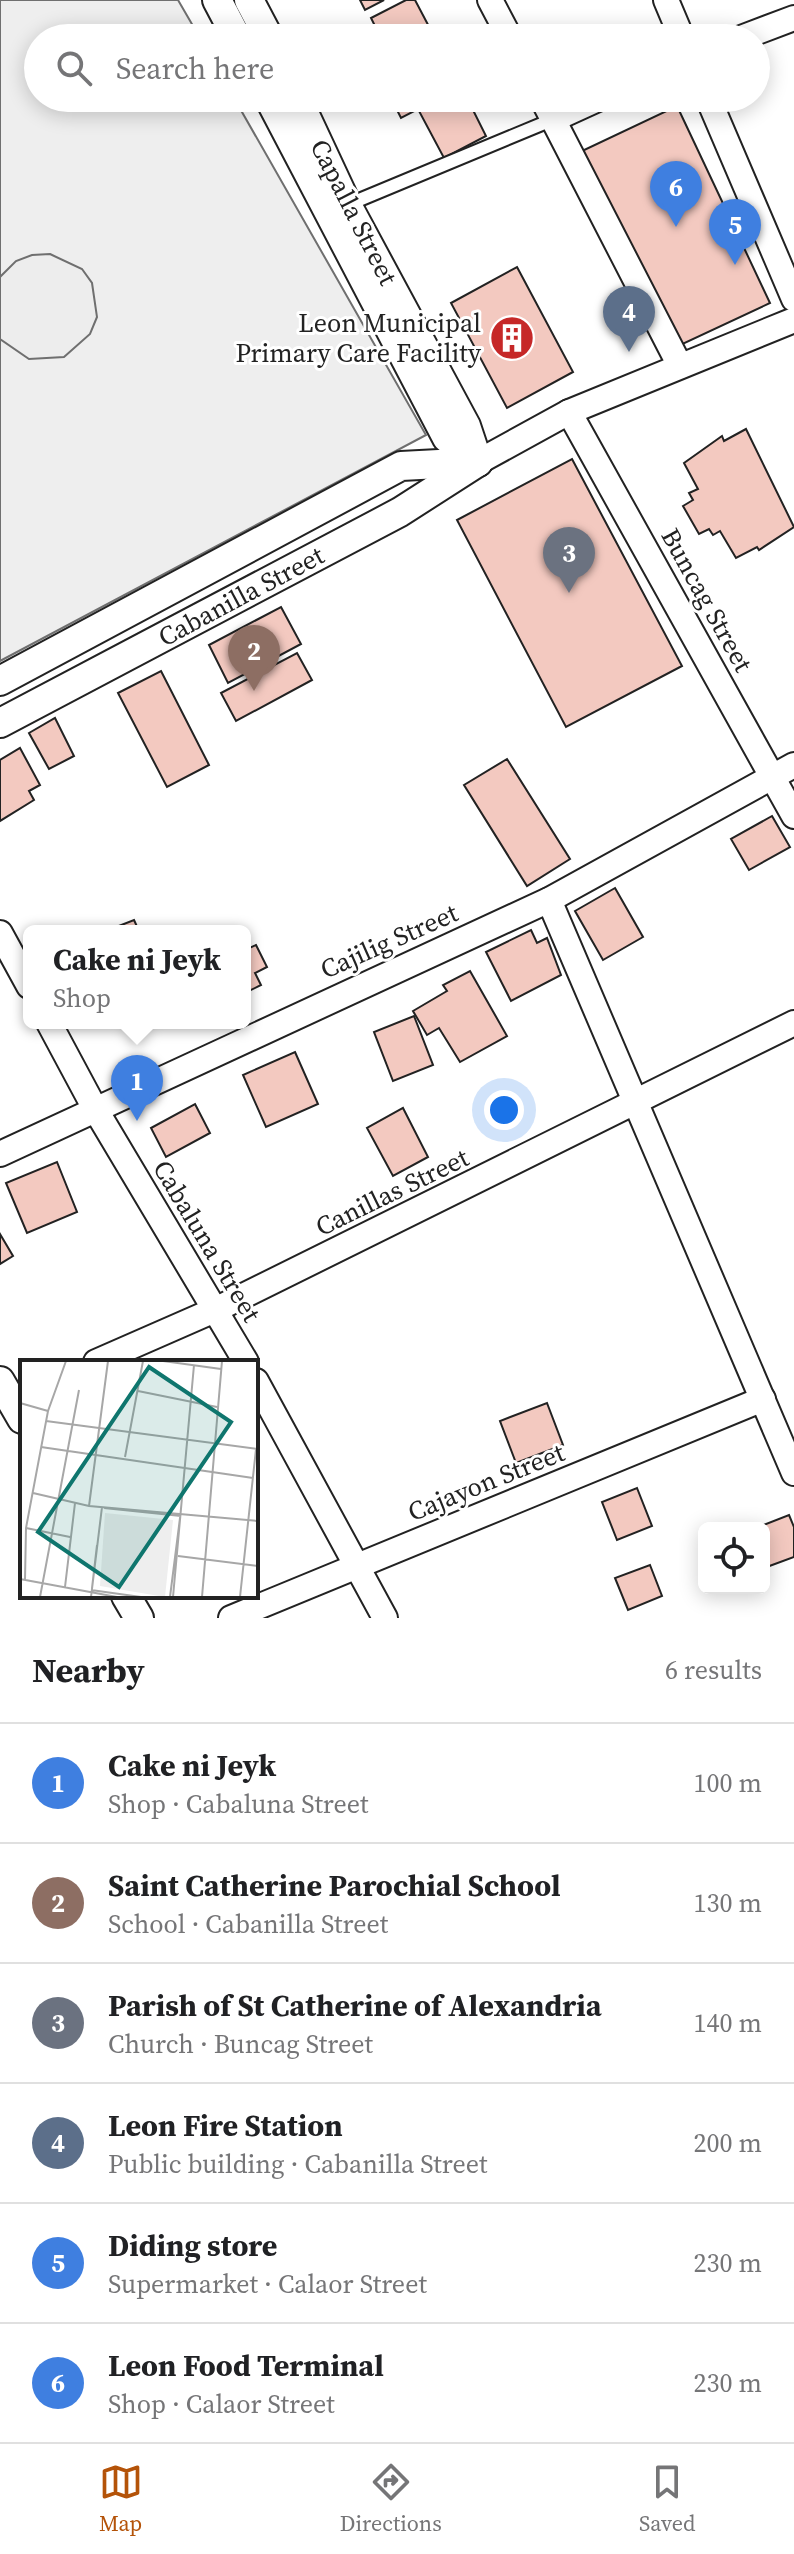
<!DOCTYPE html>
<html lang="en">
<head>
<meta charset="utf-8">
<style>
  :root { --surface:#fff; --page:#f2f2f2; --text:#202124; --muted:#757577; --line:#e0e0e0; --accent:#b45309 }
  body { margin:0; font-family:"Source Serif 4",serif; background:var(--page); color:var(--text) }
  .controls { position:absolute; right:24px; bottom:24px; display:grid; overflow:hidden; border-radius:12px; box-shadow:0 4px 20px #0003 }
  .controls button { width:72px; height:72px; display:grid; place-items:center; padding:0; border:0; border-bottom:2px solid var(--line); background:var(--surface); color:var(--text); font:40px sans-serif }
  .you { position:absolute; left:504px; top:1110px; width:28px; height:28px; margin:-20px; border:6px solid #fff; border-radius:50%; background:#1a73e8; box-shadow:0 0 0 12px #1a73e833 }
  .badge { display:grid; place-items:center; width:52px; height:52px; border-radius:50%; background:var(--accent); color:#fff; font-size:26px; font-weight:700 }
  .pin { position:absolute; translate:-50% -66px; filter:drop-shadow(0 2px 4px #0008) }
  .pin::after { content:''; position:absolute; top:42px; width:28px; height:24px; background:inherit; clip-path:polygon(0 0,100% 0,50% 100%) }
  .popup { position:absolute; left:23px; top:925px; width:228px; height:104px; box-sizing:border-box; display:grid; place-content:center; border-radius:12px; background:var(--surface); filter:drop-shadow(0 2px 6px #0005); font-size:26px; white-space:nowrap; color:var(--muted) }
  .popup b { font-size:30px; color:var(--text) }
  .popup::after { content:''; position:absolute; left:50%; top:100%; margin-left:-16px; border:16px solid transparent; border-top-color:var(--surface) }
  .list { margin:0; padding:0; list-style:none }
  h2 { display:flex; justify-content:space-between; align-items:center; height:104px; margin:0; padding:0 32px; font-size:34px }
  h2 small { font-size:26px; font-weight:400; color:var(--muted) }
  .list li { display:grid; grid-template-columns:52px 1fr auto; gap:24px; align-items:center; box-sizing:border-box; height:120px; padding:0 32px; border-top:2px solid var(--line) }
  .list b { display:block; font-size:30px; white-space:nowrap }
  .list p { margin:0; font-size:26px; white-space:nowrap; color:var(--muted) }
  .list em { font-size:26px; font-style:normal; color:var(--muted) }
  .icon { flex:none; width:44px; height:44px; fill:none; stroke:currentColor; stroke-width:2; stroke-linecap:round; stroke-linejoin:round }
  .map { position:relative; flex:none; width:794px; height:1618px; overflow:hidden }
  .search { position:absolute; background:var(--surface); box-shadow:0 4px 20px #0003; left:24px; right:24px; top:24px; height:88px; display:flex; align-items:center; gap:20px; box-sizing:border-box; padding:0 28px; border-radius:44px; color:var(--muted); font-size:30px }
  .sheet { height:824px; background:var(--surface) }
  nav { display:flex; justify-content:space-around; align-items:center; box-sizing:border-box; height:112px; border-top:2px solid var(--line); background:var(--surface); font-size:22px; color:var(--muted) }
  nav a { display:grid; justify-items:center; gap:4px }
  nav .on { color:var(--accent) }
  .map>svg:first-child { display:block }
</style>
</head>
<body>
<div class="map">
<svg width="794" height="1618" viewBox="0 0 794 1618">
  <rect width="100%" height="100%" fill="#fff"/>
  <!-- green -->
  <polygon fill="#eee" stroke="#6f6f6f" stroke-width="2" points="0,0 178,0 200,38 38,38 38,98 234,98 426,435 0,661"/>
  <!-- parking -->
  <polygon fill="#ededed" stroke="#6f6f6f" stroke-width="2" points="50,254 82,269 92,283 97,317 90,334 64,357 29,359 0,339 0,277 16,261 32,255"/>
  <!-- building -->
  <g fill="#f3c9c0" stroke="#222" stroke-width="2">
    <polygon points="360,0 384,0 365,10"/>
    <polygon points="406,0 415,0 435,38 381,38 371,18"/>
    <polygon points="391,98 467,98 486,136 444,158 418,109 401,118"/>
    <polygon points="677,106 770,303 674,348 582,151"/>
    <polygon points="517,267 573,372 507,408 451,303"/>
    <polygon points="746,429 794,527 759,550 757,547 736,558 720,531 713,535 709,529 699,534 683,506 693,500 689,493 698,489 684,463 722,436 724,441"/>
    <polygon points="572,459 682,666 566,727 457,520"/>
    <polygon points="281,607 301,644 228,683 209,645"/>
    <polygon points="297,653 312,680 236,721 221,693"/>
    <polygon points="161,671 209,765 167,787 118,693"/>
    <polygon points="55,718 74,756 49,769 29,733"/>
    <polygon points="20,748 40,785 29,791 34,800 0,821 0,760"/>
    <polygon points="507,759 570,859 527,886 464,785"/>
    <polygon points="772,816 790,847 749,870 731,839"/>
    <polygon points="615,888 643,937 603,960 575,911"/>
    <polygon points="134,920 139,931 106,931"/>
    <polygon points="531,930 537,943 547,938 561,975 511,1001 486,952"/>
    <polygon points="256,945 267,967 255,973 261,985 245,993 245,950"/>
    <polygon points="470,971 507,1036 460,1062 439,1028 427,1035 413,1011 447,991 443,985"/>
    <polygon points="414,1016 433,1065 393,1081 374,1032"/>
    <polygon points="295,1052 318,1104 266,1127 243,1075"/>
    <polygon points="195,1104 210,1133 166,1157 151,1128"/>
    <polygon points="403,1108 428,1157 393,1176 367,1128"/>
    <polygon points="57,1162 77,1212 27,1233 6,1183"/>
    <polygon points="0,1234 13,1256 0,1264"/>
    <polygon points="547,1403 563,1445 516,1463 500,1421"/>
    <polygon points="637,1488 652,1526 617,1540 602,1502"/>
    <polygon points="789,1515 794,1527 794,1557 764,1568 764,1528 756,1528"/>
    <polygon points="650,1565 662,1596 628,1610 615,1578"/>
  </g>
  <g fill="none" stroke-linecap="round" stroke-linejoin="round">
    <!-- service casing -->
    <g stroke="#222" stroke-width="16">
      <polyline id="service" points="347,205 554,119"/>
    </g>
    <!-- minor casing -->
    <g stroke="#222" stroke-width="28">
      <g id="minor">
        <polyline points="490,0 510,38"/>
        <polyline points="666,0 682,38"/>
        <polyline points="741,38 794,18"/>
        <polyline points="542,98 680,366"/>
        <polyline points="708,98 794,299"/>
        <polyline points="554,119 600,98"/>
        <polyline points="569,412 794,816"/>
        <polyline points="478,462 569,412 794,320"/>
        <polyline points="549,900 794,1473"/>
        <polyline points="0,933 29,986"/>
        <polyline points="49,1023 94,1107 246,1362"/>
        <polyline points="0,1154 549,900 794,765"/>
        <polyline points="96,1362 217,1309 794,1023"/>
        <polyline points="256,1381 385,1618"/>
        <polyline points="231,1618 763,1399"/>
      </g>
    </g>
    <!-- tertiary casing -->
    <g stroke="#222" stroke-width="32">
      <g id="tertiary">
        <polyline points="217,0 237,38"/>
        <polyline points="249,0 269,38"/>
        <polyline points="269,98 447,438 478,462"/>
        <polyline points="297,98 347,205 466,426 478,462"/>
        <polyline points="0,681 401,466 477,462"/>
        <polyline points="0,723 400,512 478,462"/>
        <polyline points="0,1381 22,1419"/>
        <polyline points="126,1596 139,1618"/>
      </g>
    </g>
    <!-- service -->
    <use href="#service" stroke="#fff" stroke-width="12"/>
    <!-- minor -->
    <use href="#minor" stroke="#fff" stroke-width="24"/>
    <!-- tertiary -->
    <use href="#tertiary" stroke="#fff" stroke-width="28"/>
  </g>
  <!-- icons -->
  <defs>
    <g id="building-disc" transform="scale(2.3)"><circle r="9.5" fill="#c62828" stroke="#fff"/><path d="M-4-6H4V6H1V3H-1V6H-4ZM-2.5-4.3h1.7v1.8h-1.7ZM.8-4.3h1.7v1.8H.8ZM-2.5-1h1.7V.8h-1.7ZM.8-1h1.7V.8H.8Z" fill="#fff"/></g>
  </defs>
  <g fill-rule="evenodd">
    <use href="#building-disc" x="512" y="338"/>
  </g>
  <g text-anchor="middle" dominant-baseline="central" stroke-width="6" stroke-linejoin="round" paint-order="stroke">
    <!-- street labels -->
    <g font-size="26" fill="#222" stroke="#fff">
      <text transform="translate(354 212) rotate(63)">Capalla Street</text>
      <text transform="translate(241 596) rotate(-28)">Cabanilla Street</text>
      <text transform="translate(707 600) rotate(61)">Buncag Street</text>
      <text transform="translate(389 941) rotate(-24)">Cajilig Street</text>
      <text transform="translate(392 1192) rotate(-26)">Canillas Street</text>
      <text transform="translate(207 1241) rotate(59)">Cabaluna Street</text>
      <text transform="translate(486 1482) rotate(-22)">Cajayon Street</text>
    </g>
    <!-- poi labels -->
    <g font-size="26" fill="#222" stroke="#fff" text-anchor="end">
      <text x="481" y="323">Leon Municipal<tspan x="481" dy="30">Primary Care Facility</tspan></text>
    </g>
  </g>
  <!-- overview -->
  <g transform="translate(20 1360)">
    <rect width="238" height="238" fill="#fff"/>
    <path d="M 85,153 L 153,160 L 145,237 L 80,226 Z" fill="#eee"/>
    <path fill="none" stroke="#a7a7a7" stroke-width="2" d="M 143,1 L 201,9M 118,31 L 197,47M 0,43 L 28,51M 26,61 L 238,89M 21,87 L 233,118M 105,97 L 123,1M 13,133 L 69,146 L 238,161M 69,146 L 88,1M 84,148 L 161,156M 6,168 L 50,177M 158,196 L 238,206M 0,219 L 97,237M 5,220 L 6,168 L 28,51 L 46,1M 45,227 L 55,143M 72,228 L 77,185M 71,230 L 121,237M 20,237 L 59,30M 71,237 L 82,147M 150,237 L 160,158M 153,237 L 174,5M 182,237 L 202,1M 220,237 L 236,89"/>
    <path fill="#0f766e" fill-opacity="0.15" stroke="#0f766e" stroke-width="4" d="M 129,7 L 211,62 L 99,227 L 18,172 Z"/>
    <rect width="238" height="238" fill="none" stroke="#222" stroke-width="4"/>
  </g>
</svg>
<div class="controls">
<button><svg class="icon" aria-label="locate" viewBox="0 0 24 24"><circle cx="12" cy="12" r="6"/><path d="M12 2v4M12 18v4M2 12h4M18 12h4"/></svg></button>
</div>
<div class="you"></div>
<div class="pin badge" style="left:137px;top:1121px;background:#3f7fe0">1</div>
<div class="popup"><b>Cake ni Jeyk</b>Shop</div>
<div class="pin badge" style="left:254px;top:691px;background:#8d6e63">2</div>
<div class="pin badge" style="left:569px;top:593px;background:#6b7280">3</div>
<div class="pin badge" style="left:629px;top:352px;background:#5c6f8a">4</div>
<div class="pin badge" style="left:735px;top:265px;background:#3f7fe0">5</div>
<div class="pin badge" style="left:676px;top:227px;background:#3f7fe0">6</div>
<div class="search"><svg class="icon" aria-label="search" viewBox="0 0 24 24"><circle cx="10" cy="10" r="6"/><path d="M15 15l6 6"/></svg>Search here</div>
</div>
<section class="sheet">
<h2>Nearby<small>6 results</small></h2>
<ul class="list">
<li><span class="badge" style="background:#3f7fe0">1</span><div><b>Cake ni Jeyk</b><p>Shop · Cabaluna Street</p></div><em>100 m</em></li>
<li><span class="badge" style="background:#8d6e63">2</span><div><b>Saint Catherine Parochial School</b><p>School · Cabanilla Street</p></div><em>130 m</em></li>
<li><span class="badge" style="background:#6b7280">3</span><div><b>Parish of St Catherine of Alexandria</b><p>Church · Buncag Street</p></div><em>140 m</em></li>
<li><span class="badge" style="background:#5c6f8a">4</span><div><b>Leon Fire Station</b><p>Public building · Cabanilla Street</p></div><em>200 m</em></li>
<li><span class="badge" style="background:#3f7fe0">5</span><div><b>Diding store</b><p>Supermarket · Calaor Street</p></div><em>230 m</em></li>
<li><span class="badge" style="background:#3f7fe0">6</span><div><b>Leon Food Terminal</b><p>Shop · Calaor Street</p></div><em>230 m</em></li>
</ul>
</section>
<nav>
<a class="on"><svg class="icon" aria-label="map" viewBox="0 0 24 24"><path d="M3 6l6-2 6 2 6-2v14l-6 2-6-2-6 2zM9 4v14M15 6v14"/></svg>Map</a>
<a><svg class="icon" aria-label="directions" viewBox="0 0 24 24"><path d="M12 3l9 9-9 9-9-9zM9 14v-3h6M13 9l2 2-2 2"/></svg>Directions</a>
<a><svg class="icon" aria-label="saved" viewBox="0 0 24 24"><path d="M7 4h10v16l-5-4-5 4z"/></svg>Saved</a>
</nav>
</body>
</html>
